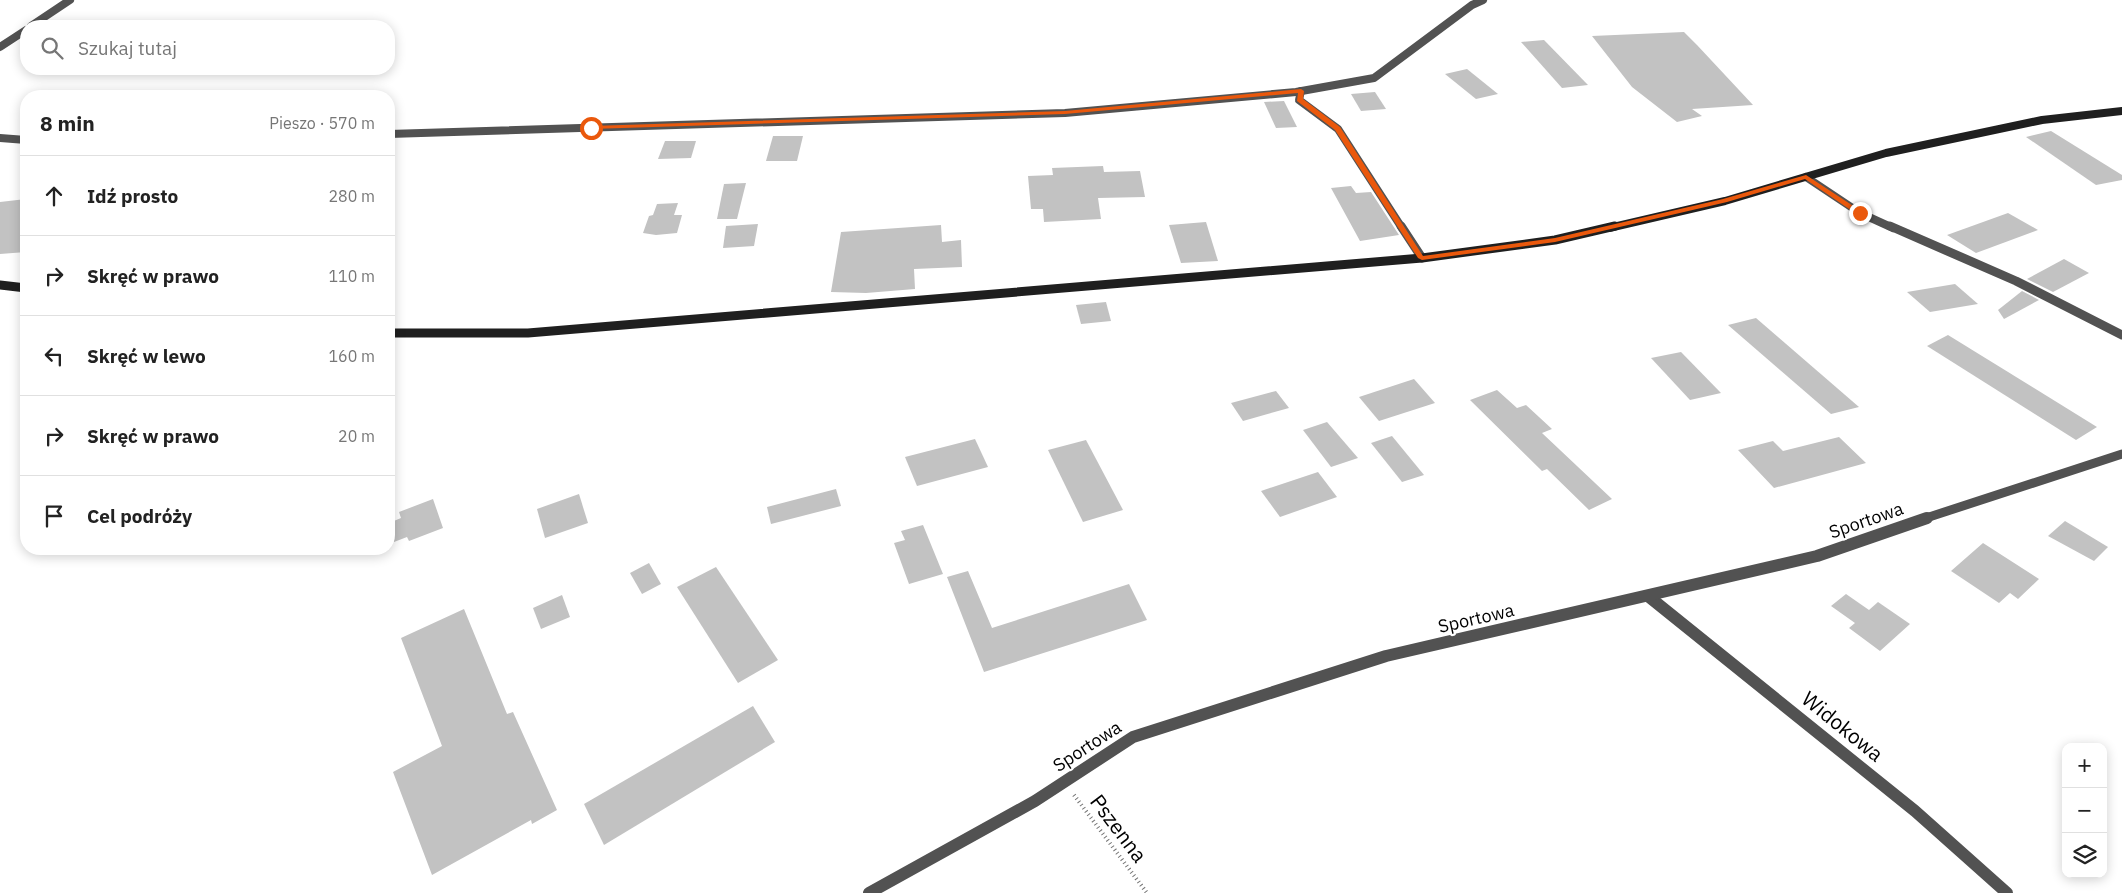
<!DOCTYPE html>
<html lang="pl">
<head>
<meta charset="utf-8">
<style>
  :root { --surface:#fff; --page:#f2f2f2; --text:#222; --muted:#767676; --line:#e0e0e0 }
  body { margin:0; font-family:"IBM Plex Sans",sans-serif; background:var(--page); color:var(--text) }
  .controls { position:absolute; right:15px; bottom:15px; display:grid; overflow:hidden; border-radius:10px; box-shadow:0 2px 12px #0003 }
  .controls button { width:45px; height:45px; display:grid; place-items:center; padding:0; border:0; border-bottom:1px solid var(--line); background:var(--surface); color:var(--text); font:25px sans-serif }
  .stop { position:absolute; width:15px; height:15px; margin:-11px; border:4px solid #ea580c; border-radius:50%; background:#fff }
  .stop.end { background:#ea580c; border-color:#fff; box-shadow:0 1px 5px #0008 }
  .list { margin:0; padding:0; list-style:none }
  h2 { display:flex; justify-content:space-between; align-items:center; height:65px; margin:0; padding:0 20px; font-size:21px }
  h2 small { font-size:16px; font-weight:400; color:var(--muted) }
  .list li { display:grid; grid-template-columns:32px 1fr auto; gap:15px; align-items:center; box-sizing:border-box; height:80px; padding:0 20px; border-top:1px solid var(--line) }
  .list b { display:block; font-size:19px; white-space:nowrap }
  .list em { font-size:16px; font-style:normal; color:var(--muted) }
  .icon { flex:none; width:28px; height:28px; fill:none; stroke:currentColor; stroke-width:2; stroke-linecap:round; stroke-linejoin:round }
  .map { position:relative; flex:none; width:2122px; height:893px; overflow:hidden }
  .search { position:absolute; background:var(--surface); box-shadow:0 2px 12px #0003; left:20px; top:20px; width:375px; height:55px; display:flex; align-items:center; gap:12px; box-sizing:border-box; padding:0 18px; border-radius:20px; color:var(--muted); font-size:19px }
  .panel { position:absolute; background:var(--surface); box-shadow:0 2px 12px #0003; left:20px; top:90px; width:375px; height:465px; border-radius:20px }
  .map>svg:first-child { display:block }
</style>
</head>
<body>
<div class="map">
<svg width="2122" height="893" viewBox="0 0 2122 893">
  <rect width="100%" height="100%" fill="#fff"/>
  <!-- building -->
  <g fill="#c2c2c2">
    <polygon points="1684,32 1697,45 1753,105 1692,109 1702,116 1677,122 1632,87 1592,36"/>
    <polygon points="1544,40 1588,85 1562,88 1521,42"/>
    <polygon points="1467,69 1498,94 1476,99 1445,74"/>
    <polygon points="1375,92 1386,109 1361,111 1351,94"/>
    <polygon points="1284,101 1297,127 1276,128 1264,102"/>
    <polygon points="2051,131 2122,175 2122,180 2096,185 2026,137"/>
    <polygon points="773,136 803,136 797,161 766,161"/>
    <polygon points="665,141 696,141 691,158 658,159"/>
    <polygon points="1103,166 1104,172 1140,171 1145,197 1098,198 1101,219 1044,222 1043,209 1031,209 1028,176 1053,175 1052,168"/>
    <polygon points="746,183 737,219 717,219 724,184"/>
    <polygon points="1351,186 1356,193 1371,192 1399,235 1360,241 1331,188"/>
    <polygon points="26,199 26,252 0,254 0,202"/>
    <polygon points="678,203 674,215 682,215 677,233 656,235 643,233 649,216 653,215 657,204"/>
    <polygon points="2008,213 2038,230 1976,253 1947,235"/>
    <polygon points="1206,222 1218,261 1181,263 1169,225"/>
    <polygon points="758,224 754,246 723,248 726,226"/>
    <polygon points="941,225 942,242 961,240 962,267 914,269 915,289 866,293 831,292 841,232"/>
    <polygon points="2064,259 2089,273 2053,292 2027,279"/>
    <polygon points="1955,284 1978,304 1930,312 1907,292"/>
    <polygon points="2022,291 2039,300 2004,319 1998,310"/>
    <polygon points="1106,302 1111,321 1081,324 1076,305"/>
    <polygon points="1756,318 1859,407 1831,414 1728,325"/>
    <polygon points="1948,335 2097,427 2076,440 1927,346"/>
    <polygon points="1681,352 1721,393 1690,400 1651,358"/>
    <polygon points="1414,379 1435,403 1379,421 1359,397"/>
    <polygon points="1497,390 1517,408 1526,405 1552,429 1542,433 1612,499 1589,510 1547,469 1542,471 1470,400"/>
    <polygon points="1276,391 1289,408 1243,421 1231,403"/>
    <polygon points="1327,422 1358,458 1331,467 1303,430"/>
    <polygon points="1392,436 1424,475 1402,482 1371,443"/>
    <polygon points="1839,437 1866,463 1774,488 1738,450 1773,441 1783,451"/>
    <polygon points="975,439 988,467 917,486 905,457"/>
    <polygon points="1086,440 1123,510 1083,522 1048,450"/>
    <polygon points="1318,472 1337,497 1280,517 1261,491"/>
    <polygon points="836,489 841,506 771,524 767,507"/>
    <polygon points="579,494 588,523 545,538 537,509"/>
    <polygon points="433,499 443,528 409,541 407,537 394,542 389,523 401,518 399,512"/>
    <polygon points="2065,521 2108,547 2094,561 2048,536"/>
    <polygon points="923,525 943,574 909,584 894,543 905,540 901,531"/>
    <polygon points="1983,543 2039,579 2018,599 2010,593 1999,603 1951,571"/>
    <polygon points="649,563 661,584 642,594 630,573"/>
    <polygon points="716,567 778,660 738,683 677,587"/>
    <polygon points="968,571 992,628 1129,584 1147,620 984,672 947,577"/>
    <polygon points="1846,594 1869,610 1878,602 1910,624 1880,651 1849,628 1855,623 1831,606"/>
    <polygon points="562,595 570,617 541,629 533,608"/>
    <polygon points="464,609 507,714 513,712 557,810 532,824 531,820 432,875 393,772 442,746 401,638"/>
    <polygon points="753,706 775,742 604,845 584,804"/>
  </g>
  <g fill="none" stroke-linecap="round" stroke-linejoin="round">
    <!-- path -->
    <polyline stroke="#747474" stroke-width="4" stroke-dasharray="1 3" stroke-linecap="butt" points="1074,795 1147,893"/>
    <!-- lane-far1 -->
    <g stroke="#525252" stroke-width="8">
      <polyline points="31,26 70,0"/>
      <polyline points="0,47 26,30"/>
    </g>
    <!-- lane -->
    <polyline stroke="#525252" stroke-width="12" points="1648,596 1915,811 2007,893"/>
    <!-- street-far2 -->
    <g stroke="#525252" stroke-width="8">
      <polyline points="1301,91 1299,100 1338,129 1402,228"/>
      <polyline points="389,134 1065,113 1296,92 1374,78 1472,5 1483,0"/>
      <polyline points="0,138 26,140"/>
      <polyline points="1806,177 1860,213 1893,228"/>
    </g>
    <!-- street-far1 -->
    <g stroke="#525252" stroke-width="9">
      <polyline points="1401,226 1422,258"/>
      <polyline points="1890,226 2016,281 2122,335"/>
      <polyline points="1923,519 2122,454"/>
    </g>
    <!-- street -->
    <polyline stroke="#525252" stroke-width="12" points="869,893 1035,801 1133,737 1386,656 1817,556 1927,518"/>
    <!-- secondary-far1 -->
    <polyline stroke="#1f1f1f" stroke-width="8" points="1609,228 1725,201 1886,153 2042,120 2122,111"/>
    <!-- secondary -->
    <g stroke="#1f1f1f" stroke-width="9">
      <polyline points="0,285 26,288"/>
      <polyline points="389,333 528,333 1422,258 1555,240 1615,226"/>
    </g>
  </g>
  <!-- route -->
  <polygon fill="#ea580c" points="1301,89 1304,91 1303,99 1340,127 1423,256 1555,238 1723,199 1806,175 1864,213 1858,215 1805,179 1727,202 1555,242 1422,260 1418,258 1335,130 1297,101 1298,93 1065,114 591,129 588,128 591,126 1065,111"/>
  <g text-anchor="middle" dominant-baseline="central" stroke-width="4.5" stroke-linejoin="round" paint-order="stroke">
    <!-- street labels -->
    <g font-size="18" fill="#000" stroke="#fff">
      <text transform="translate(1866 520) rotate(-19)">Sportowa</text>
      <text transform="translate(1476 618) rotate(-13)">Sportowa</text>
      <text transform="translate(1087 746) rotate(-33)">Sportowa</text>
    </g>
    <!-- near-street labels -->
    <g font-size="21" fill="#000" stroke="#fff">
      <text transform="translate(1843 726) rotate(39)">Widokowa</text>
      <text transform="translate(1119 828) rotate(53)">Pszenna</text>
    </g>
  </g>
</svg>
<div class="controls">
<button>+</button>
<button>−</button>
<button><svg class="icon" aria-label="layers" viewBox="0 0 24 24"><path d="M12 4l9 5-9 5-9-5zM3 14l9 5 9-5"/></svg></button>
</div>
<div class="stop" style="left:591px;top:128px"></div>
<div class="stop end" style="left:1860px;top:213px"></div>
<div class="search"><svg class="icon" aria-label="search" viewBox="0 0 24 24"><circle cx="10" cy="10" r="6"/><path d="M15 15l6 6"/></svg>Szukaj tutaj</div>
<section class="panel">
<h2>8 min<small>Pieszo · 570 m</small></h2>
<ul class="list">
<li><svg class="icon" aria-label="ahead" viewBox="0 0 24 24"><path d="M12 20V5M6 11l6-6 6 6"/></svg><div><b>Idź prosto</b></div><em>280 m</em></li>
<li><svg class="icon" aria-label="right" viewBox="0 0 24 24"><path d="M7 20v-9h11M14 6l5 5-5 5"/></svg><div><b>Skręć w prawo</b></div><em>110 m</em></li>
<li><svg class="icon" aria-label="left" viewBox="0 0 24 24"><path d="M17 20v-9H6M10 6l-5 5 5 5"/></svg><div><b>Skręć w lewo</b></div><em>160 m</em></li>
<li><svg class="icon" aria-label="right" viewBox="0 0 24 24"><path d="M7 20v-9h11M14 6l5 5-5 5"/></svg><div><b>Skręć w prawo</b></div><em>20 m</em></li>
<li><svg class="icon" aria-label="arrive" viewBox="0 0 24 24"><path d="M6 21V4h12l-3 4 3 4H6"/></svg><div><b>Cel podróży</b></div></li>
</ul>
</section>
</div>
</body>
</html>
